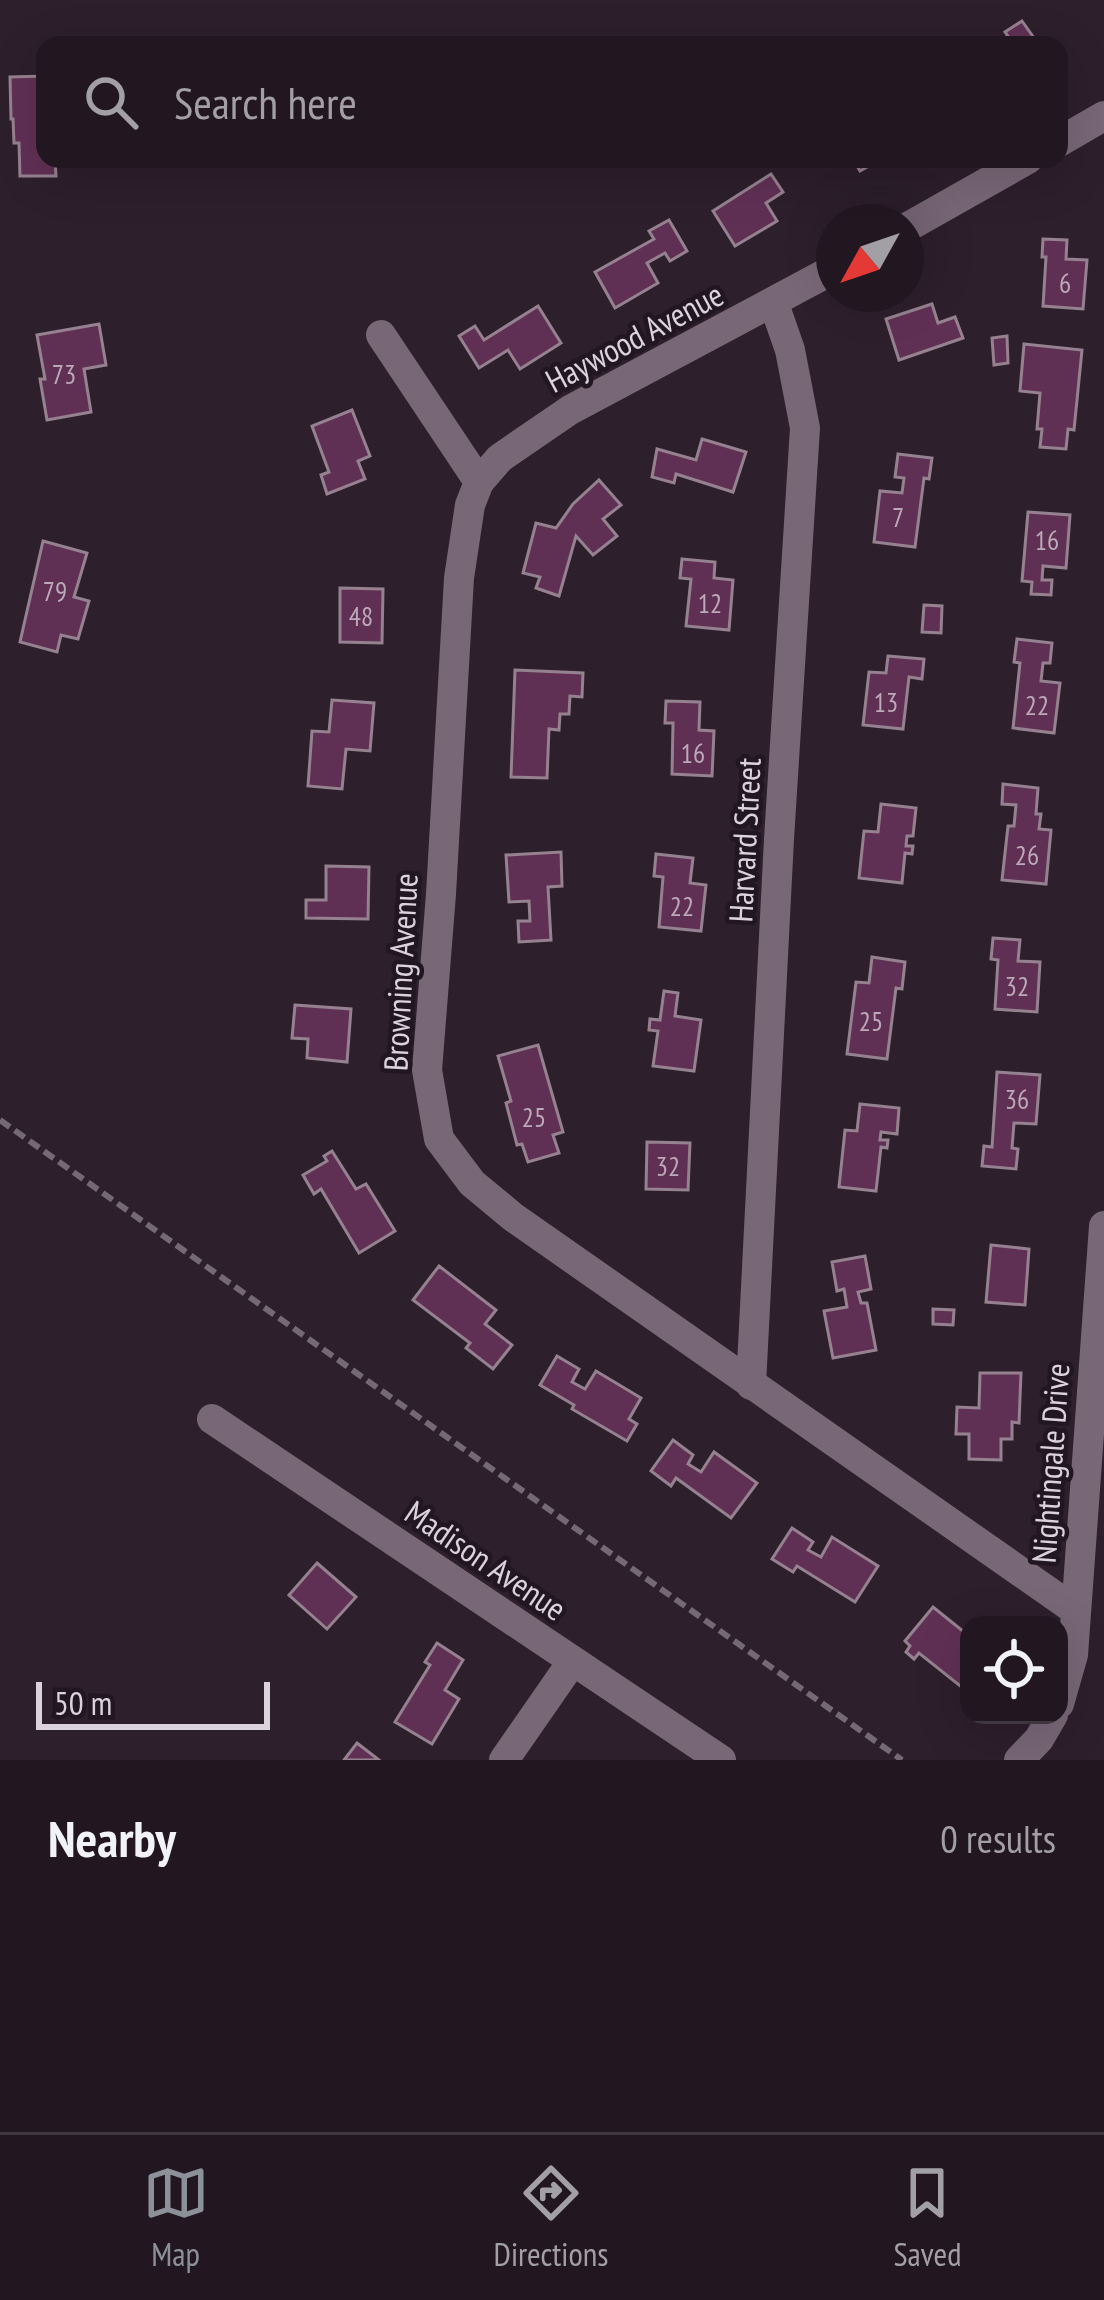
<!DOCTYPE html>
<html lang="en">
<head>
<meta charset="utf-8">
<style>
  :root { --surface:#221721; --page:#2a202a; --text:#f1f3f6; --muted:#a29fa5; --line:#3f363f; --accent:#8c9099 }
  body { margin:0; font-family:"PT Sans Narrow",sans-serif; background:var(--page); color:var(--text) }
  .controls { position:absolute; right:36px; bottom:36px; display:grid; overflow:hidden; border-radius:24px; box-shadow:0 12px 48px #0002 }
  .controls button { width:108px; height:108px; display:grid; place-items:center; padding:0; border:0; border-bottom:3px solid var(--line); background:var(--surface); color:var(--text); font:60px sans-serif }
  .compass { position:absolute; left:816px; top:204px; width:108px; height:108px; border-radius:50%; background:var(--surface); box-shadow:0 12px 48px #0002; rotate:230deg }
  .scale { position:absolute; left:36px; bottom:30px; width:234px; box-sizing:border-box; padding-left:12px; border:6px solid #dbd2db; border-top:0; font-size:33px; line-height:42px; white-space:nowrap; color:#dbd2db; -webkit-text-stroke:9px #231623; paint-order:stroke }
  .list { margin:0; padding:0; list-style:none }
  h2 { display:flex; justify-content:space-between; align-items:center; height:156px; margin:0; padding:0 48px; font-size:51px }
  h2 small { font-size:39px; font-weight:400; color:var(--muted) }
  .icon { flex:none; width:66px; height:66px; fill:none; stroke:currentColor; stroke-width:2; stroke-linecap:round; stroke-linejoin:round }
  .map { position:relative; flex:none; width:1104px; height:1760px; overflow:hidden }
  .search { position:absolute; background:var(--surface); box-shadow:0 12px 48px #0002; left:36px; right:36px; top:36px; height:132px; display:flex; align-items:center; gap:30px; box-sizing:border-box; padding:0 42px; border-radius:24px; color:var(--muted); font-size:45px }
  .sheet { height:372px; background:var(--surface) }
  nav { display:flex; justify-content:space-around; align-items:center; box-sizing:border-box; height:168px; border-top:3px solid var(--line); background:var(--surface); font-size:33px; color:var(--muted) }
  nav a { display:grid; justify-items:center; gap:6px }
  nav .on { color:var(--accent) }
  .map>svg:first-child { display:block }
</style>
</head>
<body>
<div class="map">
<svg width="1104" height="1760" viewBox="0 0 1104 1760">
  <rect width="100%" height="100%" fill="#2d1f2c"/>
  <!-- building -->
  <g fill="#603054" stroke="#95818f" stroke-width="3">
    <polygon points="1022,21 1039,45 994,45 1008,36 1005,32"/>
    <polygon points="45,76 45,159 55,159 56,176 20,176 19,143 14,143 13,119 11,119 10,77"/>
    <polygon points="853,159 881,159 860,171"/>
    <polygon points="771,174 783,192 766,203 777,221 735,246 713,211"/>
    <polygon points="669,220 687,251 670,261 665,253 647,263 658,283 615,308 595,272 654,239 649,231"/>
    <polygon points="1043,239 1067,240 1066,259 1087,260 1083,309 1043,306 1046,257 1042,257"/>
    <polygon points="932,304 938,323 955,317 963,338 899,360 886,319"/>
    <polygon points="538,306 561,343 520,369 508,350 479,368 459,336 475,326 484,340"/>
    <polygon points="99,324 106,365 84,369 91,412 47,420 40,379 45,379 37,335"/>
    <polygon points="1007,336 1008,363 994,365 992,338"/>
    <polygon points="1024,344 1082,350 1074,430 1068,429 1066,449 1040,447 1042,429 1037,429 1040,393 1020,391"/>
    <polygon points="352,410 370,456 358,461 365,479 327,494 321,475 329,472 312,426"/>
    <polygon points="702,439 746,452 733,492 676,474 674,483 652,477 657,449 696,460"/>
    <polygon points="898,454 932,458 929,479 924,478 915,547 874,542 880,491 902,493 904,478 895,477"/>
    <polygon points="599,480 621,505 603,519 617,536 593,555 576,536 559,596 536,588 540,577 523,573 536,523 556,528 573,504"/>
    <polygon points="1028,512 1070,515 1066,568 1043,566 1042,580 1052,580 1051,595 1031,594 1032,582 1022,581"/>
    <polygon points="43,541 87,553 74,597 89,601 78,639 61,635 57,652 20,642"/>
    <polygon points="682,559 715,562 714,578 733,580 729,630 686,626 691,579 680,578"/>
    <polygon points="340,588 383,589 382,643 340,642"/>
    <polygon points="924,605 942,606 941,633 922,632"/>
    <polygon points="1017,639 1052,643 1050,663 1043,663 1041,681 1060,683 1054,733 1013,728 1020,663 1014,662"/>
    <polygon points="888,656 924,659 922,679 909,677 903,729 863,725 869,672 886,673"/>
    <polygon points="515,670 583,673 582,697 570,696 569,714 560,714 559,730 549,729 547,778 511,777"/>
    <polygon points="332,700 374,703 370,751 346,749 342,789 308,786 312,731 329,732"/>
    <polygon points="666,701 700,702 699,730 714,731 712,776 672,774 673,723 665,723"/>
    <polygon points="1003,784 1038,788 1036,814 1041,814 1039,829 1051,830 1046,884 1002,880 1008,826 1014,826 1016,805 1002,804"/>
    <polygon points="881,804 916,808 913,836 907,836 906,846 913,846 912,854 905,853 902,883 859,878 864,831 878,832"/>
    <polygon points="561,852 562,886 548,887 551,940 519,942 518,921 530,921 529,901 509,902 506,855"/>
    <polygon points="656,854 693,858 690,883 706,885 701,931 659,927 663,877 654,876"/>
    <polygon points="326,866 369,867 368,919 306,918 306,900 326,900"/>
    <polygon points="993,938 1020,940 1018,961 1040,962 1037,1012 995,1009 998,960 991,959"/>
    <polygon points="872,957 905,962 902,989 896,988 887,1059 847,1054 856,982 869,983"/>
    <polygon points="664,991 678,993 675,1016 701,1020 694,1071 653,1066 658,1031 649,1030 650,1019 660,1020"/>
    <polygon points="295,1005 351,1009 347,1062 307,1058 308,1039 292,1038"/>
    <polygon points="538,1045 563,1132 553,1135 559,1153 528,1162 522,1144 517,1145 506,1103 511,1101 498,1056"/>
    <polygon points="997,1072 1040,1075 1036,1124 1014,1123 1012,1148 1018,1149 1016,1169 982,1166 984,1146 992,1147"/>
    <polygon points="860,1104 899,1108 897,1134 881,1132 880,1140 888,1140 887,1148 881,1147 876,1191 839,1187 845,1130 857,1131"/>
    <polygon points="647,1142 690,1143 688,1190 646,1189"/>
    <polygon points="332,1151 356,1189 366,1184 395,1231 359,1253 321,1189 314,1194 303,1175 327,1161 324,1156"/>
    <polygon points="991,1245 1029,1249 1025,1305 986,1302"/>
    <polygon points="865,1256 871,1289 858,1292 861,1303 867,1303 876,1350 833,1358 824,1311 847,1307 844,1289 837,1291 832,1262"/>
    <polygon points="439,1266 496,1310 485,1324 512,1345 493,1369 466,1348 470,1343 413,1300"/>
    <polygon points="933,1309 954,1310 953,1325 933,1324"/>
    <polygon points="557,1356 579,1369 572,1382 585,1389 596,1371 641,1398 629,1419 637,1424 627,1441 572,1409 574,1405 540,1385"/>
    <polygon points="980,1373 1021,1373 1019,1423 1012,1422 1012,1439 1001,1439 1001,1460 969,1459 969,1434 956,1434 957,1407 979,1408"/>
    <polygon points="673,1440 693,1455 688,1464 701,1472 714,1452 757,1483 731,1518 676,1478 671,1486 651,1471"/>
    <polygon points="792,1528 813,1542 808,1550 821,1557 832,1537 878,1566 855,1602 797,1566 793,1572 772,1559"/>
    <polygon points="317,1563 356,1597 327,1629 289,1595"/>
    <polygon points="933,1607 969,1636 969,1693 919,1653 914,1659 906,1652 910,1646 905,1641"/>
    <polygon points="437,1643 463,1660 445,1690 459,1699 432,1744 395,1722 430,1665 425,1662"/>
    <polygon points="357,1743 379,1760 344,1760"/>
  </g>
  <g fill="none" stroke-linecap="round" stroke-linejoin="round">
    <!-- path -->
    <polyline stroke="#756974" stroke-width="6" stroke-dasharray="12 6" stroke-linecap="butt" points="0,1120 902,1760"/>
    <!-- minor -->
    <g stroke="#786777" stroke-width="30">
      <polyline points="1059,142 1104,116"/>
      <polyline points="906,228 1028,159"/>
      <polyline points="381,335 479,482 470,505 459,578 441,894 427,1070 439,1139 472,1183 513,1217 1075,1610"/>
      <polyline points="479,482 500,458 570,410 834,269"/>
      <polyline points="751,1385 779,839 805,428 790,350 774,304"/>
      <polyline points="212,1419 721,1760"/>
      <polyline points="1059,1704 1073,1655 1104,1226"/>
      <polyline points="504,1760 572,1662"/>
      <polyline points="1019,1760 1039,1739 1053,1715"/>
    </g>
  </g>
  <g text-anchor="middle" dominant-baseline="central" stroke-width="9" stroke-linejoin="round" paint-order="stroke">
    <!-- number labels -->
    <g font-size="27" fill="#bcaab9">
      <text x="1065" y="283">6</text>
      <text x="64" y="374">73</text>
      <text x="898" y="517">7</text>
      <text x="1047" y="540">16</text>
      <text x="55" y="591">79</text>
      <text x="710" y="603">12</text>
      <text x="361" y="616">48</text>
      <text x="886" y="702">13</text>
      <text x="1037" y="705">22</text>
      <text x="693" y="753">16</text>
      <text x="1027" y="855">26</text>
      <text x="682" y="906">22</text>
      <text x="1017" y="986">32</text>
      <text x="871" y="1021">25</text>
      <text x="1017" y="1099">36</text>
      <text x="534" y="1117">25</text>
      <text x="668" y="1166">32</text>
    </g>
    <!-- street labels -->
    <g font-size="33" fill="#dbd2db" stroke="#231623">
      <text transform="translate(634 337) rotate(-28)">Haywood Avenue</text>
      <text transform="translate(744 840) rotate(-87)">Harvard Street</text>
      <text transform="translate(400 972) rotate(-87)">Browning Avenue</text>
      <text transform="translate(1050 1463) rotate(-86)">Nightingale Drive</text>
      <text transform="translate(486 1560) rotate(34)">Madison Avenue</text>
    </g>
  </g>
</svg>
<div class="controls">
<button><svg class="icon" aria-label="locate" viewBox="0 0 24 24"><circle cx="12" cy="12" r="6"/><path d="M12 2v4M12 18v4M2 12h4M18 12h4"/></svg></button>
</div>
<svg class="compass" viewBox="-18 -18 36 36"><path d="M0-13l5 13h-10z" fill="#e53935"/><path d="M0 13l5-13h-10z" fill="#a29fa5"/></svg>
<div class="scale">50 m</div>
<div class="search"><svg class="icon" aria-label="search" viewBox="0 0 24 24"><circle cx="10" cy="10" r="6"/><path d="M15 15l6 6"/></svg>Search here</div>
</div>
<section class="sheet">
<h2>Nearby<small>0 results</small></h2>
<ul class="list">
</ul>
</section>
<nav>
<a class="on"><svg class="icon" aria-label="map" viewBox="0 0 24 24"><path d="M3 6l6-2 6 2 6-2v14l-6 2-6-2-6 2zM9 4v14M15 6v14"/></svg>Map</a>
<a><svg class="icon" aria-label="directions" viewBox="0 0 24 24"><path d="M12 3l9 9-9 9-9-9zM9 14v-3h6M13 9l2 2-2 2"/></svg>Directions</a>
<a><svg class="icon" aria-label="saved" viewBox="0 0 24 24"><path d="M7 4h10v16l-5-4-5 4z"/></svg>Saved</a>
</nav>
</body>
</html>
